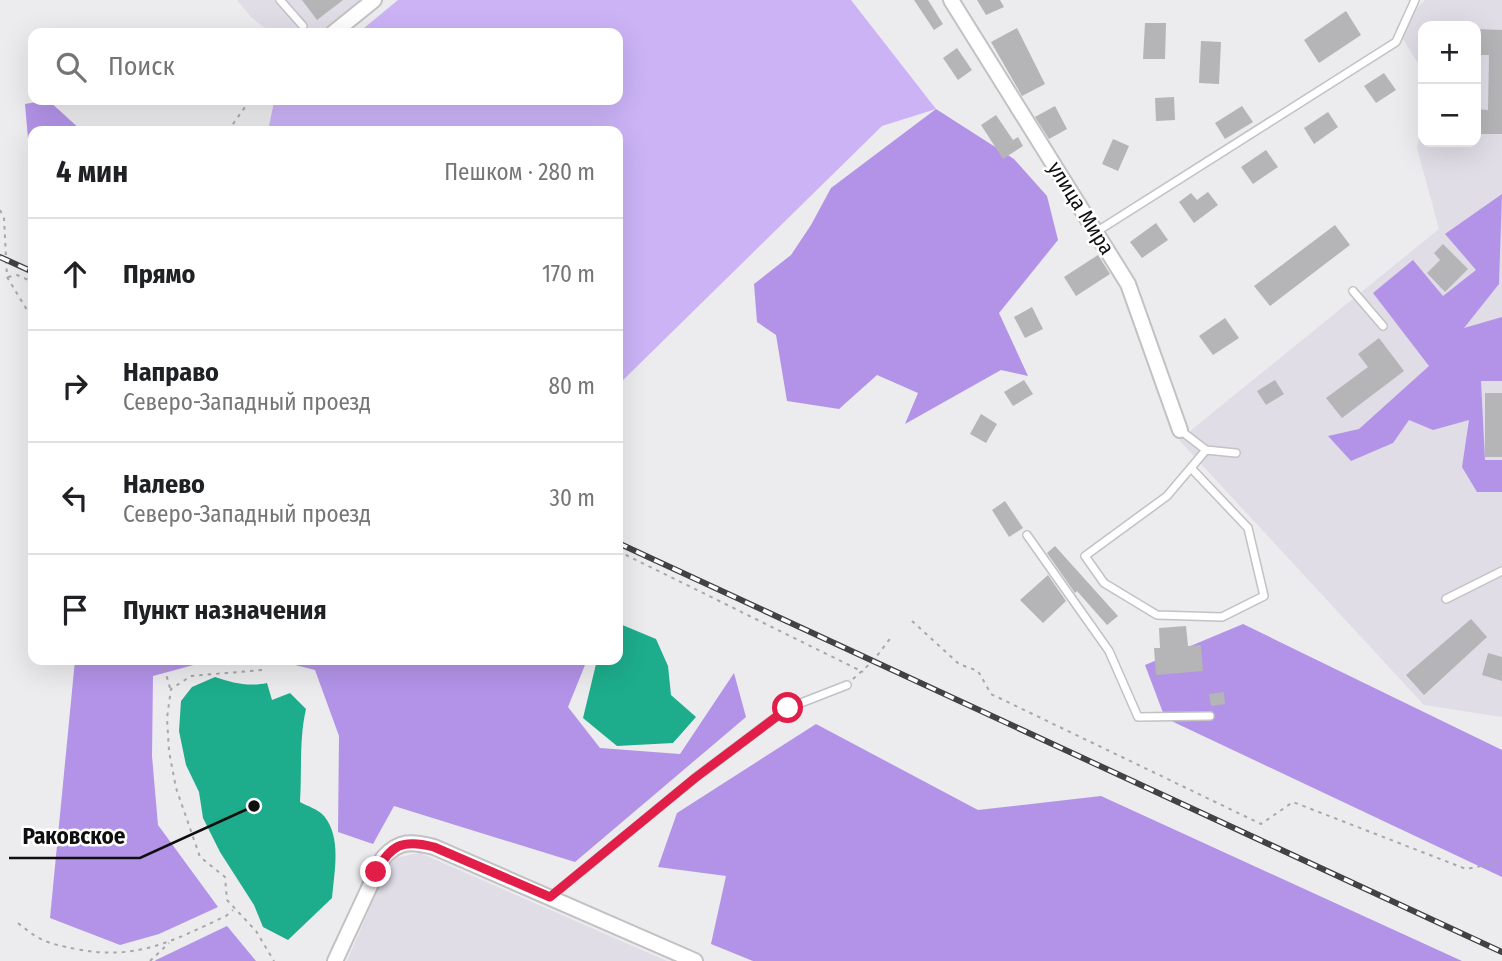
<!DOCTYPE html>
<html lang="ru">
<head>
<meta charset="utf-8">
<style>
  :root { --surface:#fff; --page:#f6f6f6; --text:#202124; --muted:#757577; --line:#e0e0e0 }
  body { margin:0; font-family:"Fira Sans Condensed",sans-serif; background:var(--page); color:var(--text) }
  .controls { position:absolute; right:21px; top:21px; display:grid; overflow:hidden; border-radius:14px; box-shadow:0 7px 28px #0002 }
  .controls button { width:63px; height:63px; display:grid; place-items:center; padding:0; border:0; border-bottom:2px solid var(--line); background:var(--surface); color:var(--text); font:35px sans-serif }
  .stop { position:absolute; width:21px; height:21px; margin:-16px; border:5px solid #e11d48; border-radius:50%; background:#fff }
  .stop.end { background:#e11d48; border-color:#fff; box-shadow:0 2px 7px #0008 }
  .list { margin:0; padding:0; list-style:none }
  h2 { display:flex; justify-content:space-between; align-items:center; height:91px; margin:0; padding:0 28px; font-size:30px }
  h2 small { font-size:23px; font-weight:400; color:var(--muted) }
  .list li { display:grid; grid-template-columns:46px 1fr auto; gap:21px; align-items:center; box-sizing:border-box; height:112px; padding:0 28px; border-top:2px solid var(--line) }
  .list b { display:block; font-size:26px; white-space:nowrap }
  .list p { margin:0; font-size:23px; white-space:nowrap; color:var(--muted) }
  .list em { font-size:23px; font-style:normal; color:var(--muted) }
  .icon { flex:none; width:38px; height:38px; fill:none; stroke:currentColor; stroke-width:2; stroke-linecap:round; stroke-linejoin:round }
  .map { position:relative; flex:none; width:1502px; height:961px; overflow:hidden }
  .search { position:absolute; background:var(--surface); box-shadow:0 7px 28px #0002; left:28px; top:28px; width:595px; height:77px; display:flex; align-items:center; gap:18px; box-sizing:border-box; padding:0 24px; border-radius:14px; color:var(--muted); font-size:26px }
  .panel { position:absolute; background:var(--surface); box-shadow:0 7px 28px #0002; left:28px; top:126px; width:595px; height:539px; border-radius:14px }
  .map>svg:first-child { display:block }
</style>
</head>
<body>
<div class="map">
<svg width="1502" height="961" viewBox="0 0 1502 961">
  <rect width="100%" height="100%" fill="#ecebee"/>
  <!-- built -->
  <g fill="#e0dde7">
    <polygon points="237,0 361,0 320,33 271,33 251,17"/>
    <polygon points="1425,0 1502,0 1502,717 1424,705 1179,440 1439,229 1417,148 1423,120 1423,142 1476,142 1476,26 1423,26 1423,71 1396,28"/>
    <polygon points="420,853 667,961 347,961 391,859"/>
  </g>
  <!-- green -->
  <polygon fill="#cbb3f6" points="398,0 851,0 936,109 882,126 618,385 618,131 268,131 274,102 276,100 618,100 618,33 358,33"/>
  <!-- forest -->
  <g fill="#b393e8">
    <polygon points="48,100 82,131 33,131 33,151 29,150 25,104"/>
    <polygon points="936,109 1014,159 1047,196 1058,240 999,313 1028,376 1001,370 905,424 918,393 877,375 839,409 787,401 776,335 757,322 754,284 791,255 811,225 831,188"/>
    <polygon points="1502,194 1499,284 1464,328 1502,317 1502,381 1481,381 1485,460 1502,460 1502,492 1477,492 1462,467 1469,420 1433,430 1409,420 1393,443 1351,461 1328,436 1359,429 1429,366 1373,293 1413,260 1443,296 1476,270 1445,234"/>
    <polygon points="1243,624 1502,750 1502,877 1165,718 1145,665"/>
    <polygon points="75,660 212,660 153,676 152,756 158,825 218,907 159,934 120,945 50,918"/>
    <polygon points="275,660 587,660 568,707 600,748 680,754 734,673 746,717 575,862 394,806 373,844 338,832 339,736 315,670"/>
    <polygon points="816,724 978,810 1101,796 1462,961 753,961 711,944 726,876 658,867 677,813"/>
    <polygon points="227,926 256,961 155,961 156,960"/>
  </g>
  <!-- water -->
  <g fill="#1dad8c">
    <polygon points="620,624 656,639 668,666 671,695 696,717 673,743 617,746 583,718 597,660 618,660 618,628"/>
    <path d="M 215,677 C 233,683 248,687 267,683 L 272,700 L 290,693 L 306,709 C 299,739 302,771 300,802 C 307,806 318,809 324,816 C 342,838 334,872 332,898 L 288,940 L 263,927 L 254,905 L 220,852 L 203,818 L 199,792 L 186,765 L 179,731 L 181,701 L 192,687 Z"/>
  </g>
  <!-- building -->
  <g fill="#b5b4b7">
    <polygon points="302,0 343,0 317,20"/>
    <polygon points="914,0 928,0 943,24 934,30"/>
    <polygon points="977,0 1000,0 1004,7 986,15"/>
    <polygon points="1346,11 1361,35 1319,63 1304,40"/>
    <polygon points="1145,23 1166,23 1165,59 1143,59"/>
    <polygon points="1017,28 1045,84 1022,96 991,42"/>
    <polygon points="1476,29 1502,30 1502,134 1476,134 1476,109 1488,110 1489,55 1476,55"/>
    <polygon points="1201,41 1221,42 1219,84 1199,83"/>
    <polygon points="957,48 972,70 958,80 943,58"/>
    <polygon points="1384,73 1396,90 1376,103 1364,86"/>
    <polygon points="1174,97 1175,120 1156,121 1155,98"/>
    <polygon points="1055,106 1067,129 1049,139 1035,117"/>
    <polygon points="1242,106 1253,122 1225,139 1215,123"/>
    <polygon points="1328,112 1338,127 1314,144 1304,128"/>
    <polygon points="996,115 1013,140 1018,137 1023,146 1003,159 981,125"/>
    <polygon points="1113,139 1129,146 1118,171 1102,164"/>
    <polygon points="1266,150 1278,167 1253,184 1241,167"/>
    <polygon points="1208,192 1218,205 1194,223 1179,202 1191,193 1197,200"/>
    <polygon points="1156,223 1168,240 1142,258 1130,242"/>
    <polygon points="1335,225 1350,245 1270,306 1254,286"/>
    <polygon points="1443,244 1468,269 1445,292 1427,273 1440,260 1434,253"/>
    <polygon points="1098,255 1110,274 1076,296 1064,277"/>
    <polygon points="1032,307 1043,329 1025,338 1014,317"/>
    <polygon points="1225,318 1239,338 1213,355 1199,336"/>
    <polygon points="1379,338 1404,371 1342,418 1326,398 1368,367 1358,354"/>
    <polygon points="1024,380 1033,394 1013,406 1004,392"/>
    <polygon points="1275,380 1284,394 1266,405 1257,391"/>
    <rect x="1485" y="393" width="17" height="64"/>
    <polygon points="981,414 997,424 986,443 970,434"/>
    <polygon points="1005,501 1023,528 1009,537 992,510"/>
    <polygon points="1055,546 1118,616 1107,625 1077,591 1075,593 1047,553"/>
    <polygon points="1048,575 1066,601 1043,623 1020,600"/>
    <polygon points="1471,619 1487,637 1424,695 1406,675"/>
    <polygon points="1186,626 1188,646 1201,645 1203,671 1156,675 1154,648 1160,648 1159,628"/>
    <polygon points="1488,653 1502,657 1502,681 1482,675"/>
    <polygon points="1224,692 1225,704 1211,706 1209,694"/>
  </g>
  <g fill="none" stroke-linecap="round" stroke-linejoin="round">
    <!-- service casing -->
    <g stroke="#c2c2c4" stroke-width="10">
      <g id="service">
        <polyline points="280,0 303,26"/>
        <polyline points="1096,232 1396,42 1415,0"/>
        <polyline points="1353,291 1383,326"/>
        <polyline points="1180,430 1206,450 1236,453"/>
        <polyline points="1191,468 1248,528 1264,596 1222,617 1157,615 1104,583 1085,556 1167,496 1206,450"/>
        <polyline points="1027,535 1109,651 1138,717 1210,716"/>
        <polyline points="1446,599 1502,571"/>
        <polyline points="550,897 695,778 788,708 847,685"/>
      </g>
    </g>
    <!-- minor casing -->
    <g stroke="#c2c2c4" stroke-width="18">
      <g id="minor">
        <polyline points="951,0 1128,284 1180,430"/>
        <polyline points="333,33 374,0"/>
        <path d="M 335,961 L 383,858 C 399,840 412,841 434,847 L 695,961"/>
      </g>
    </g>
    <!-- path -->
    <g stroke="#a8a7a9" stroke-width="2" stroke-dasharray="3.5 5" stroke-linecap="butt">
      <polyline points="228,131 250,100"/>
      <polyline points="0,210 4,218 7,277 33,320"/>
      <polyline points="8,277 17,275 33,282"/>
      <polyline points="618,551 863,672"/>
      <polyline points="912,621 959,664 978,671 991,694 1261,824 1293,802 1466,869 1502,862"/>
      <polyline points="162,660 170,688"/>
      <polyline points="262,670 191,676 171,689 167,718 169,751 176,788 200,857 225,877 227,900 256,931 274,961"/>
      <polyline points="853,679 873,661 892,636"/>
      <path d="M 18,923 C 41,942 47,943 76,949 C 137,961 172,941 226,916 L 233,910"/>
      <polyline points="150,961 169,943"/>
    </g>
    <!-- service -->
    <use href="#service" stroke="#fff" stroke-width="7"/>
    <!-- minor -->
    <use href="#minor" stroke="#fff" stroke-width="14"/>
    <!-- rail casing -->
    <g stroke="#434243" stroke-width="6">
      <g id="rail">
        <polyline points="0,257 33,272"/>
        <polyline points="618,543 1502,952"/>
      </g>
    </g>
    <!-- rail -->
    <use href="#rail" stroke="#fff" stroke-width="3.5" stroke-dasharray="10" stroke-linecap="butt"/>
  </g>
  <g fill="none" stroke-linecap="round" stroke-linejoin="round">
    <!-- route -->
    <path stroke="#e11d48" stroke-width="9" d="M 376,872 C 391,844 403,839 434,847 L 550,897 L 695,778 L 788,708"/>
  </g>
  <g text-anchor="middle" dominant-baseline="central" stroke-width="5" stroke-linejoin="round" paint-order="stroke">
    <!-- street labels -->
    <g font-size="21" fill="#100f10" stroke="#fff">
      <text transform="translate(1081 208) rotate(58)">улица Мира</text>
    </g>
  </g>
  <!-- callouts -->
  <path fill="none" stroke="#100f10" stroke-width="2.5" d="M254 806L140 858H9"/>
  <circle fill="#100f10" stroke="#fff" stroke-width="2.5" cx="254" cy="806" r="7"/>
  <g font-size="23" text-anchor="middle" font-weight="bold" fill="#100f10" stroke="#fff" stroke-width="5" stroke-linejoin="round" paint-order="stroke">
    <text x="74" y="844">Раковское</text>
  </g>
</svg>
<div class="controls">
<button>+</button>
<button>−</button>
</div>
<div class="stop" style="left:788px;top:708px"></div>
<div class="stop end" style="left:376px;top:872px"></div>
<div class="search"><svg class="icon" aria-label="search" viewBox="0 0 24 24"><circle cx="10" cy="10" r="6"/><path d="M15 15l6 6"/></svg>Поиск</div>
<section class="panel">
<h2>4 мин<small>Пешком · 280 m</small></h2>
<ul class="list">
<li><svg class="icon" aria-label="ahead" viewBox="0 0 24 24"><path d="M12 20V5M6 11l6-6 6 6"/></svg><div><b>Прямо</b></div><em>170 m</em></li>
<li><svg class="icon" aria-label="right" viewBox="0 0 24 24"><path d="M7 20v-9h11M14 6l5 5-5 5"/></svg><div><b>Направо</b><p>Северо-Западный проезд</p></div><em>80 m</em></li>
<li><svg class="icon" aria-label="left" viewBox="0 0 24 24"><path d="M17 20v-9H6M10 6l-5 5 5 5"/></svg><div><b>Налево</b><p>Северо-Западный проезд</p></div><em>30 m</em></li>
<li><svg class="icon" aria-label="arrive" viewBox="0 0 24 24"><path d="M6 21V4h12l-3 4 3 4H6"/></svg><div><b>Пункт назначения</b></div></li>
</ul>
</section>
</div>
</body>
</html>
